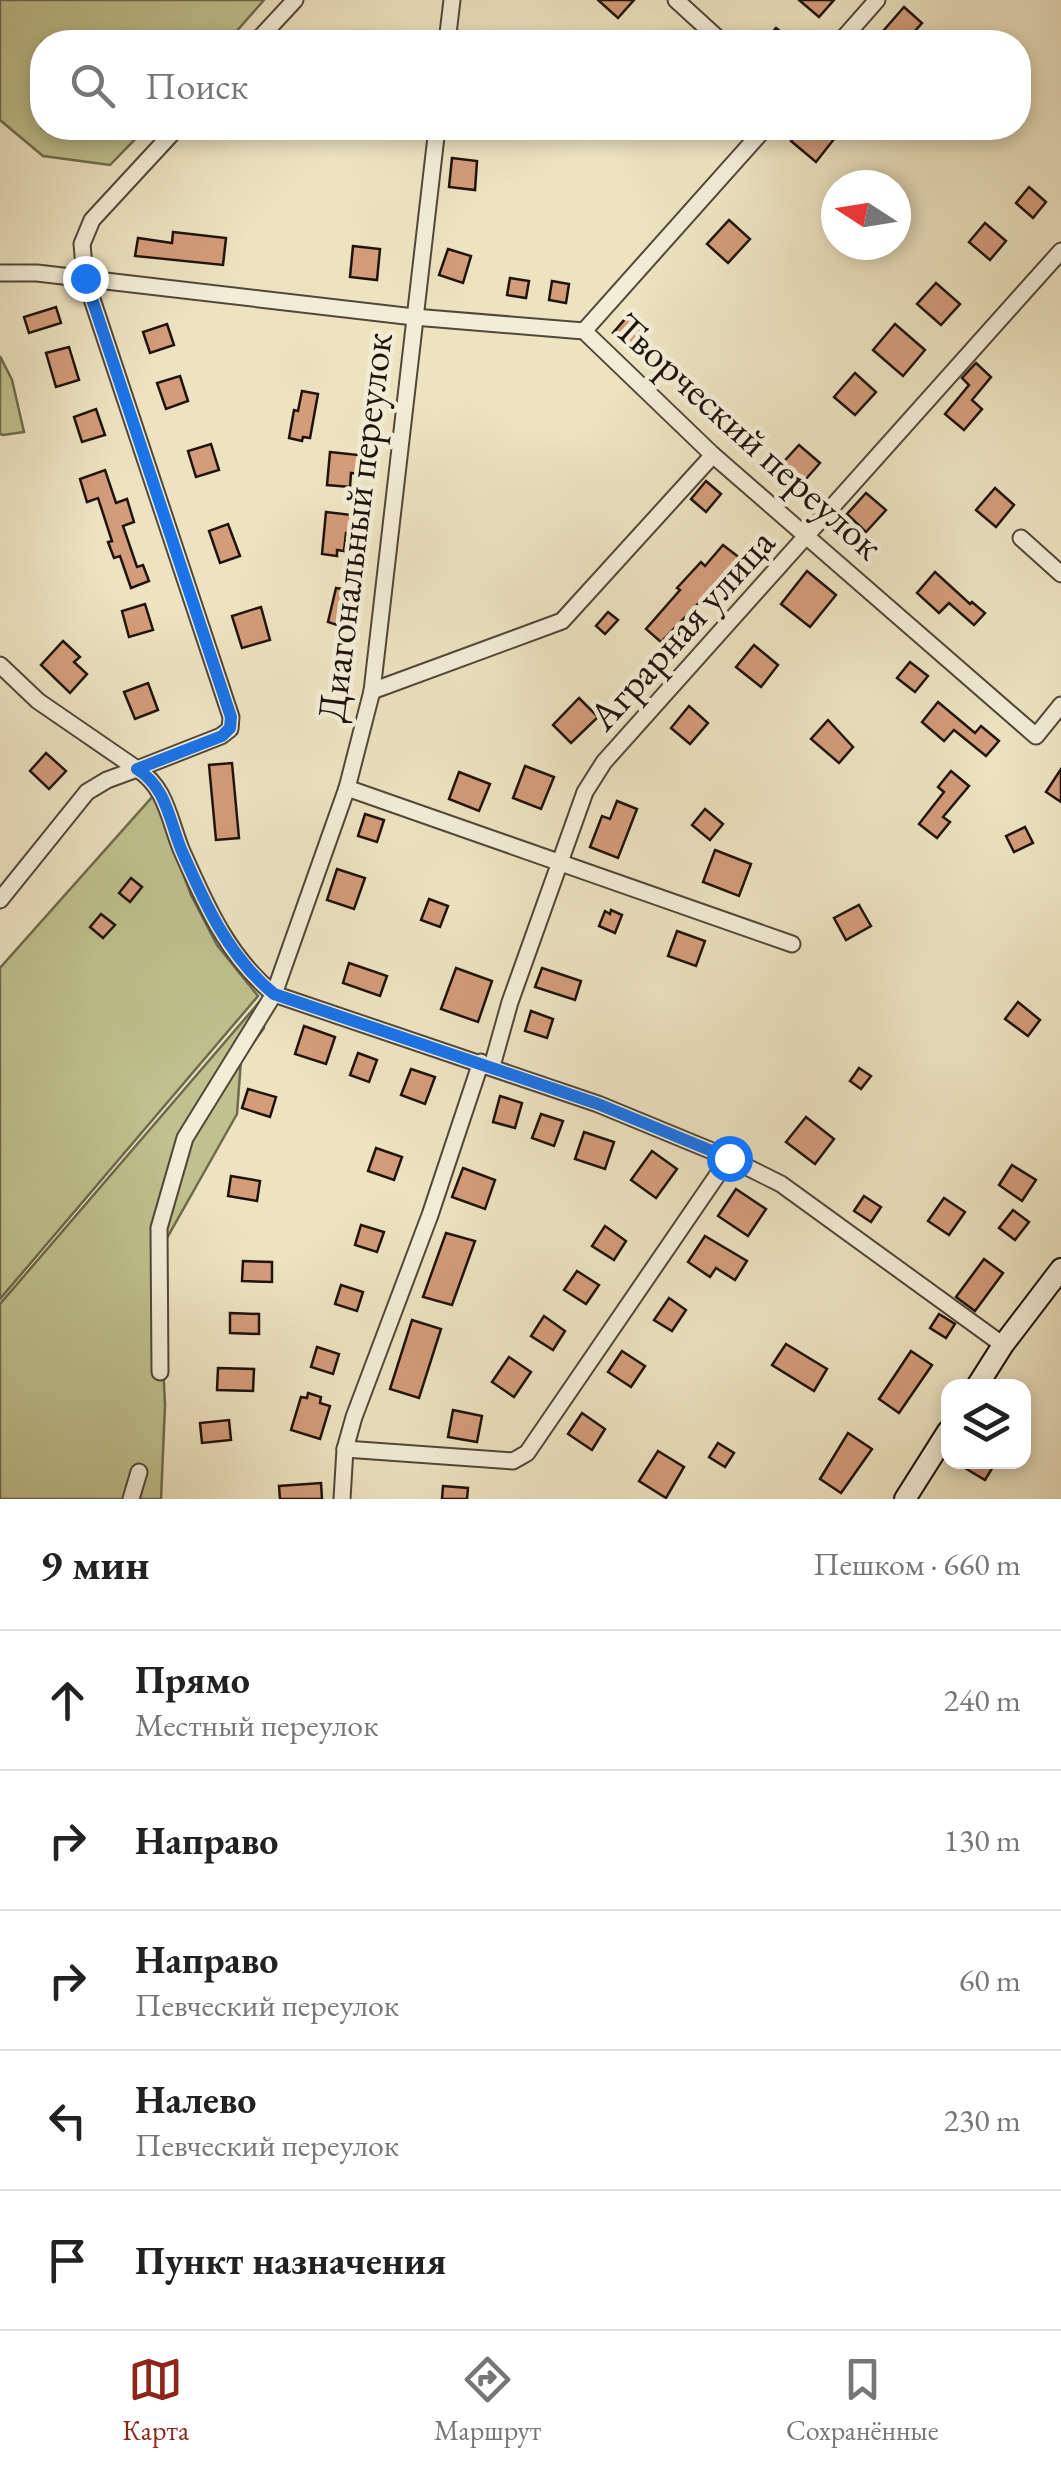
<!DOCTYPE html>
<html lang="ru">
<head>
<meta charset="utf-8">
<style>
  :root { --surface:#fff; --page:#f6f6f6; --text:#222; --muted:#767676; --line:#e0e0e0; --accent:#8f2418 }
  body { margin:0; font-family:"EB Garamond",serif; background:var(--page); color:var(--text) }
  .controls { position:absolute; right:30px; bottom:30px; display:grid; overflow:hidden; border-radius:20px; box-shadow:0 5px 15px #0003 }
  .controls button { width:90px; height:90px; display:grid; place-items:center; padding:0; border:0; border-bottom:2px solid var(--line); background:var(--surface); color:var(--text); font:50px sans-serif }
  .compass { position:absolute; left:821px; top:170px; width:90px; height:90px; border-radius:50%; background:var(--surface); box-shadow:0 5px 15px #0003; rotate:282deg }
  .stop { position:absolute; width:30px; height:30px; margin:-22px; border:8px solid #1a73e8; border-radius:50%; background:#fff }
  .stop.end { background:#1a73e8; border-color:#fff; box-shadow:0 2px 10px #0008 }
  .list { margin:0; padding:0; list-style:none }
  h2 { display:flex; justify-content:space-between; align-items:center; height:130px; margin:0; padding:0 40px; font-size:42px }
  h2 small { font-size:32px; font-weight:400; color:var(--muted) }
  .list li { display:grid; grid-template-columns:65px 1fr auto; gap:30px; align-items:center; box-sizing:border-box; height:140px; padding:0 40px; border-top:2px solid var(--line) }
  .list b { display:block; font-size:38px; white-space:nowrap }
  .list p { margin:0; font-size:32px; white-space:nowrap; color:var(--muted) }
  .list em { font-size:32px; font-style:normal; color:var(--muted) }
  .icon { flex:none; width:55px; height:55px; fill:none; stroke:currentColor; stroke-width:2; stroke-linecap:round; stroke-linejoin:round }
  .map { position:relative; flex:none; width:1061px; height:1499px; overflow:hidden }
  .search { position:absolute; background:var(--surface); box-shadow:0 5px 15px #0003; left:30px; right:30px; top:30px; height:110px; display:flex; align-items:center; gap:25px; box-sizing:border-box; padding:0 35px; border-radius:40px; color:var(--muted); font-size:38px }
  .sheet { height:830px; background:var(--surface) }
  nav { display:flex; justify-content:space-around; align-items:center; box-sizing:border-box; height:140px; border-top:2px solid var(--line); background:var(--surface); font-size:28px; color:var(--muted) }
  nav a { display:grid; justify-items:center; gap:5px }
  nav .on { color:var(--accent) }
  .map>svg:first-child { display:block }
</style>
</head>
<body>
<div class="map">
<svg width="1061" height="1499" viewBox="0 0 1061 1499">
  <rect width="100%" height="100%" fill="#ede3c1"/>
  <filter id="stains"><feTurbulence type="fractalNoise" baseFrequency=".002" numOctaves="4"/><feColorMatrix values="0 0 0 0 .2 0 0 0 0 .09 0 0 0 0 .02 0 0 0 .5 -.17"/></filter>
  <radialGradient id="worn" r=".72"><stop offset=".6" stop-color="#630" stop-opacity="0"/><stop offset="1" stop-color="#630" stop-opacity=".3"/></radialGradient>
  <!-- green -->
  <g fill="#bfc18e" stroke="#6f6a4e" stroke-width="2.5">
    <polygon points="0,0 264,0 227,42 42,42 42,128 146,128 110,165 43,156 0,120"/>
    <polygon points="0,356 12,380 24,432 3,435 0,434"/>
    <polygon points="154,795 191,895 217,945 258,996 0,1299 0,968"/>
    <polygon points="261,1000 264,1028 241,1060 237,1114 158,1254 165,1405 161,1499 0,1499 0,1304"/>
  </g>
  <!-- building -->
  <g fill="#d39c7b" stroke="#1f130d" stroke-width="2.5">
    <polygon points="598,0 634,0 618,18"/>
    <polygon points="799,0 834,0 819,17"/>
    <polygon points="904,7 922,23 905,42 882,42 877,38"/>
    <polygon points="776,28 794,42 764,42"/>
    <polygon points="802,128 820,128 834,139 816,162 791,141"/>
    <polygon points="452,158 477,161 475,190 449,187"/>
    <polygon points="1029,187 1046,202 1033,218 1016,203"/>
    <polygon points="729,220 750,239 728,263 707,244"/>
    <polygon points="985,223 1006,241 990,260 969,242"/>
    <polygon points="173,232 226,238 223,265 135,256 138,238 172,243"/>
    <polygon points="353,246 380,249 377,280 350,277"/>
    <polygon points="448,249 471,256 463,283 439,275"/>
    <polygon points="510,278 529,281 526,298 507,295"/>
    <polygon points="552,281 569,284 566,303 549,300"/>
    <polygon points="936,283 960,304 941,325 917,304"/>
    <polygon points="56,307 61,323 29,333 24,317"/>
    <polygon points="631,312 649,328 631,349 613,333"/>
    <polygon points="167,324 174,345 150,353 143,332"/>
    <polygon points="895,324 925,350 903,376 873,350"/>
    <polygon points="69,347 79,380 56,387 46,353"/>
    <polygon points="976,363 991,377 972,400 982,409 964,430 945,414 969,385 962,378"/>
    <polygon points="855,373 876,392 855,415 834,397"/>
    <polygon points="180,376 188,401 166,409 157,383"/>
    <polygon points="302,391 318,394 310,438 303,437 302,441 289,438 294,410 298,411"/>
    <polygon points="96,409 105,435 82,442 74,417"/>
    <polygon points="211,444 219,470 196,477 188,451"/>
    <polygon points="799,445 820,463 799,487 778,468"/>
    <polygon points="330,452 368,456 366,475 351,473 350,487 327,485"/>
    <polygon points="105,470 116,503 127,499 134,522 123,526 137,567 143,565 149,581 131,588 120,556 114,558 108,542 112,541 98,498 87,502 80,479"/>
    <polygon points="706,481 721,494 706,512 691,499"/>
    <polygon points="995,488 1014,505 996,527 976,510"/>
    <polygon points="866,493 886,510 866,532 847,514"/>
    <polygon points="326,512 352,515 350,534 346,533 344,551 337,550 337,556 322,554"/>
    <polygon points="228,524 240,556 220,563 209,531"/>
    <polygon points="723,545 741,559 661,642 646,629 680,590 677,588 701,562 705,566"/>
    <polygon points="807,571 836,595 810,627 781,604"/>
    <polygon points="935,572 970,604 972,602 985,613 974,625 949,603 939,613 917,593"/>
    <polygon points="336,588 357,591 355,599 359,606 356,626 350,625 349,629 328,622"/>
    <polygon points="145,604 153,630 129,637 122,611"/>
    <polygon points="261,607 270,640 242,648 232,616"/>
    <polygon points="608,612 618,620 605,634 596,626"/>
    <polygon points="63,641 80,657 74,662 87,674 70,693 41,665"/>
    <polygon points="754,645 778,665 761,687 736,667"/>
    <polygon points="910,662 928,676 915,692 897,678"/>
    <polygon points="148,683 158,710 135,719 124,692"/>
    <polygon points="579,698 598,717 571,743 553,725"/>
    <polygon points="938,702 975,733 981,726 999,741 986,756 954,730 944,741 922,722"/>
    <polygon points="689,706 708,723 690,744 671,728"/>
    <polygon points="828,720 853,747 839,763 811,739"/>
    <polygon points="46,753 66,771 49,789 30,771"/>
    <polygon points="232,763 239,838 216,840 209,765"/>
    <polygon points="525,766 554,777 541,809 513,798"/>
    <polygon points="1061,769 1061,802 1046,792"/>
    <polygon points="951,771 969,786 943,817 950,822 937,838 919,824 944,792 938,787"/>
    <polygon points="459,772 490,784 479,811 449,799"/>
    <polygon points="617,801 637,809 618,858 590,847 602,816 610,819"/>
    <polygon points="705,809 723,824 710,840 692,825"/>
    <polygon points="365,814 384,820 377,842 358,836"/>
    <polygon points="1025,827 1033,843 1014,852 1006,836"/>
    <polygon points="715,850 751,864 739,896 703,882"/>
    <polygon points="337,869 365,878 354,909 327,900"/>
    <polygon points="131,878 142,887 130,902 119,893"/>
    <polygon points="429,899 448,906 440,927 421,920"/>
    <polygon points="859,905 871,926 846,940 834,918"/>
    <polygon points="611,910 622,915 615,933 599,926 605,911 610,914"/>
    <polygon points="101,914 115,925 103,938 90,927"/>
    <polygon points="677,931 705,941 696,966 668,956"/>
    <polygon points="349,963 387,976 380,996 343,983"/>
    <polygon points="456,968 492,981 478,1022 441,1009"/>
    <polygon points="542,968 581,981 575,1000 535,987"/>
    <polygon points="1018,1002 1040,1020 1028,1036 1005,1019"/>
    <polygon points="531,1011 553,1019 547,1038 525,1031"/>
    <polygon points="304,1026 335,1037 326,1064 295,1054"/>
    <polygon points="358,1053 377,1060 369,1082 350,1075"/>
    <polygon points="859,1068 871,1076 861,1089 850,1081"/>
    <polygon points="411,1069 435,1077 425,1104 401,1095"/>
    <polygon points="248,1089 276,1097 270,1117 242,1108"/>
    <polygon points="500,1096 522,1103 515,1128 493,1122"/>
    <polygon points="541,1114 563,1121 554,1146 532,1138"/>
    <polygon points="806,1117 834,1139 815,1164 786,1142"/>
    <polygon points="584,1132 614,1142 605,1169 575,1159"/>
    <polygon points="376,1148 402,1157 394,1180 368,1171"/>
    <polygon points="652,1151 677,1169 656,1198 631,1180"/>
    <polygon points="1012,1165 1036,1180 1022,1201 999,1185"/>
    <polygon points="463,1168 495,1180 485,1209 452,1197"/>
    <polygon points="231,1176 260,1181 257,1201 228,1196"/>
    <polygon points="736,1189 766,1209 748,1236 718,1216"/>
    <polygon points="864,1196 881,1207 871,1222 854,1211"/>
    <polygon points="944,1198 965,1212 949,1235 928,1221"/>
    <polygon points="1013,1210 1029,1222 1015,1240 999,1228"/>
    <polygon points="361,1225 384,1232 377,1252 355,1245"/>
    <polygon points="605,1226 626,1241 614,1260 592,1246"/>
    <polygon points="446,1233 475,1241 452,1305 423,1297"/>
    <polygon points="705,1236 747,1261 735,1280 716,1268 710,1277 688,1262"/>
    <polygon points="984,1259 1003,1273 975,1311 956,1297"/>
    <polygon points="243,1261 272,1262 272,1282 242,1281"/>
    <polygon points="577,1271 599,1285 586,1304 564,1290"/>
    <polygon points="341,1285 363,1292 357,1311 335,1304"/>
    <polygon points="669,1298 686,1310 672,1331 654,1320"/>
    <polygon points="230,1313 259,1314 259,1334 230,1333"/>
    <polygon points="939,1314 955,1324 946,1338 930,1328"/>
    <polygon points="544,1316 565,1331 553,1350 531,1336"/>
    <polygon points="412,1320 441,1329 419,1398 390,1389"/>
    <polygon points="786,1344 827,1369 814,1391 772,1365"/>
    <polygon points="317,1347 339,1354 333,1374 311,1367"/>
    <polygon points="622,1351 645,1366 631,1387 608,1372"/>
    <polygon points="911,1351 932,1365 899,1413 879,1399"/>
    <polygon points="509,1357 531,1372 514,1397 492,1382"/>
    <polygon points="218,1368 254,1369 253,1391 217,1390"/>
    <polygon points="308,1393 321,1397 320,1403 330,1406 320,1439 291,1430 301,1397 307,1398"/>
    <polygon points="453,1410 482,1416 477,1442 448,1437"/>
    <polygon points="582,1413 605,1429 592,1450 568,1434"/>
    <polygon points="229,1420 231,1440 202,1443 200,1423"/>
    <polygon points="848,1433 872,1449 841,1493 820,1479"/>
    <polygon points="718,1443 734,1453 725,1467 709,1457"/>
    <polygon points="658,1451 684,1467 666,1498 639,1481"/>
    <polygon points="955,1462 988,1462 994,1465 985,1480"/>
    <polygon points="321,1483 322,1499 280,1499 279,1486"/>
    <polygon points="443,1486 468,1488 467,1499 442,1499"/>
  </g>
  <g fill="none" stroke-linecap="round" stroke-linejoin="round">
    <!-- minor casing -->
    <g stroke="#52473a" stroke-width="19">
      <g id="minor">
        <polyline points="676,0 722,42"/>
        <polyline points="256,42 295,0"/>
        <polyline points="447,42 452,0"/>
        <polyline points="840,42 877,0"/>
        <polyline points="0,273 37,273 414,317 584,331 713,455 1036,736 1061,705"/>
        <polyline points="584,331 765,128"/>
        <polyline points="1021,538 1061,574"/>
        <polyline points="0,665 38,701 137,769 221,736 230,729 231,717 85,278 82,244 92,220 177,128"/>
        <polyline points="372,691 562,621 713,455"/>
        <polyline points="347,788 792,944"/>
        <path d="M 0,900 L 87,792 L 107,780 L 137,769 C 166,787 169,819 181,849 C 205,903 227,956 274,994 L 598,1104 L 729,1158 L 781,1184 L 1003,1345"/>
        <polyline points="492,1066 510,1002 585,792 604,762 1061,251"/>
        <polyline points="160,1372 159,1228 185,1138 274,994 347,788 372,691 437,128"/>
        <polyline points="345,1449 513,1461 527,1453 729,1158"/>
        <polyline points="131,1499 139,1472"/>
        <polyline points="342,1499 345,1449 354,1417 430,1215 481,1062"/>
      </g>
    </g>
    <!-- secondary casing -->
    <g stroke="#1f130d" stroke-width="24">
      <g id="secondary">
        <polyline points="977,1386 1003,1345 1061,1269"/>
        <polyline points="905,1499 948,1431"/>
      </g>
    </g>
    <!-- minor -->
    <use href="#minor" stroke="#f3edd7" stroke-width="15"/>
    <!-- secondary -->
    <use href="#secondary" stroke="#f3edd7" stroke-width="20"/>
  </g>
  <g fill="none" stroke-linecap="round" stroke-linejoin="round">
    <!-- route -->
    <path stroke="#1a73e8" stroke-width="12" d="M 85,278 L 231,717 L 230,728 L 222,736 L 137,769 C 166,787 169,819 181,849 C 205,904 228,956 274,994 L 598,1104 L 729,1158"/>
  </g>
  <g text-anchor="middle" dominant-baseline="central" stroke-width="9" stroke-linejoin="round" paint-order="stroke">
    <!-- street labels -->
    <g font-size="40" fill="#1f130d" stroke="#f3edd7">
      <text transform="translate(749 436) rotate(42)">Творческий переулок</text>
      <text transform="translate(354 527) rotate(-83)">Диагональный переулок</text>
      <text transform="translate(681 629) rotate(-48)">Аграрная улица</text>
    </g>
  </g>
  <rect width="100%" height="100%" filter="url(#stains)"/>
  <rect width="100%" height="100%" fill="url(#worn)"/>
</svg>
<div class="controls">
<button><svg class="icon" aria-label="layers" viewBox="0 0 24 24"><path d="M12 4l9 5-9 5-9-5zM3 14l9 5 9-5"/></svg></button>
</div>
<svg class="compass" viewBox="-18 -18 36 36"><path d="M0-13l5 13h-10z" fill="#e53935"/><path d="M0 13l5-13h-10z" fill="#767676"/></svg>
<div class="stop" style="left:729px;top:1158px"></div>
<div class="stop end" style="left:85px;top:278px"></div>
<div class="search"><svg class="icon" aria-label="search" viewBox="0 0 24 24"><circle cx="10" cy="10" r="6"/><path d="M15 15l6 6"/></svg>Поиск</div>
</div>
<section class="sheet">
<h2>9 мин<small>Пешком · 660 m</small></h2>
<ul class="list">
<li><svg class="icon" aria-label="ahead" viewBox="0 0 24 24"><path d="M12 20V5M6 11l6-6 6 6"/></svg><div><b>Прямо</b><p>Местный переулок</p></div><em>240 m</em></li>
<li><svg class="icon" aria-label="right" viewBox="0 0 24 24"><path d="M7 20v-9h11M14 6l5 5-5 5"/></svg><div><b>Направо</b></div><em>130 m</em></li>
<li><svg class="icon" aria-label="right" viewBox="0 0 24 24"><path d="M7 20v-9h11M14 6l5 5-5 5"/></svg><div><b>Направо</b><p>Певческий переулок</p></div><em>60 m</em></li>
<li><svg class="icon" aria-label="left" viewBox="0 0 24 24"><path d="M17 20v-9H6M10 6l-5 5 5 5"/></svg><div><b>Налево</b><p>Певческий переулок</p></div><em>230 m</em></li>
<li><svg class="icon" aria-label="arrive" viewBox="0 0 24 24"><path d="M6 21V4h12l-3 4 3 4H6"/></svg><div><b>Пункт назначения</b></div></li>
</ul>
</section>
<nav>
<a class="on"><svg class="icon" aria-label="map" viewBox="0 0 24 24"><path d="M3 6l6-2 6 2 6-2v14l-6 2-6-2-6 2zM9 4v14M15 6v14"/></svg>Карта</a>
<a><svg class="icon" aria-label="directions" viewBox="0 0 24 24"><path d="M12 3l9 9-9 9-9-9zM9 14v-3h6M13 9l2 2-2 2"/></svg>Маршрут</a>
<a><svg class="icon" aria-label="saved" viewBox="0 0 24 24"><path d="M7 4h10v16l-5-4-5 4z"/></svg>Сохранённые</a>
</nav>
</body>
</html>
